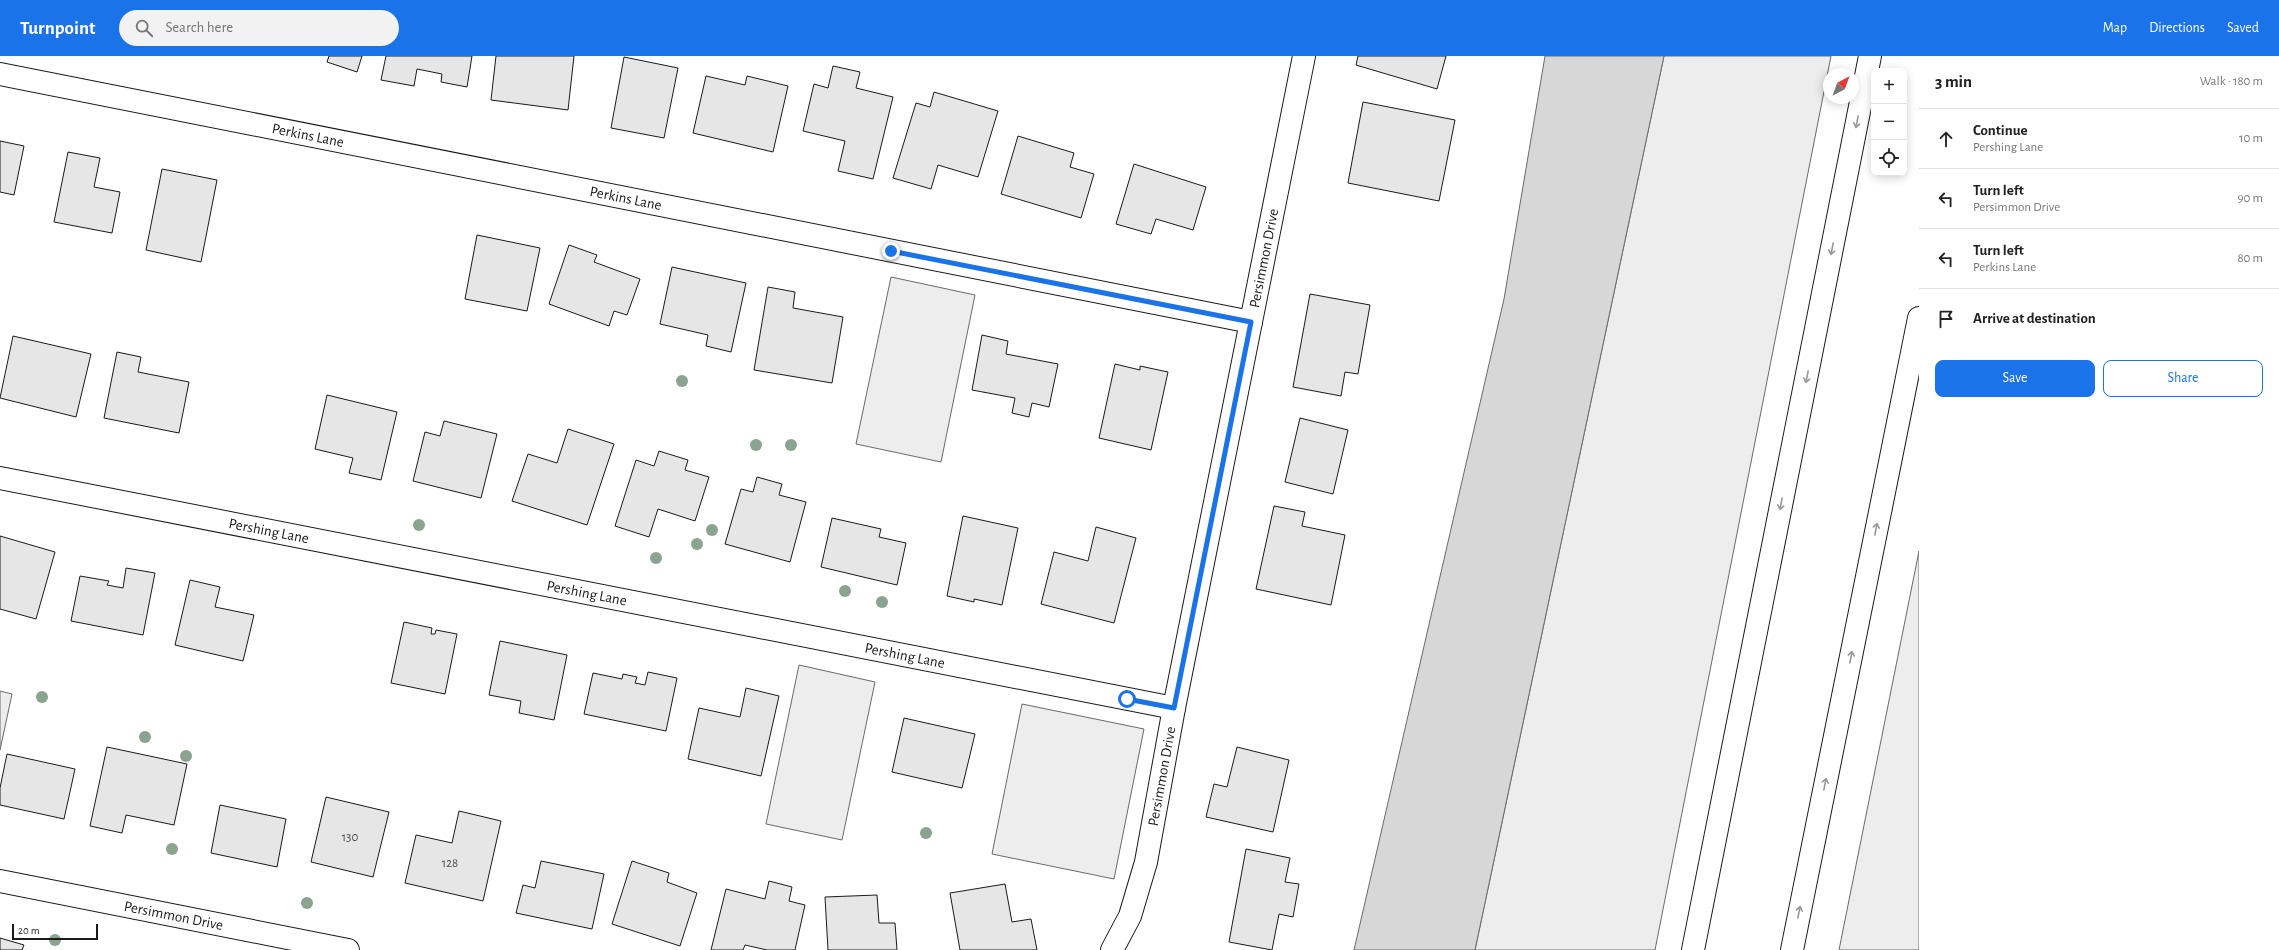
<!DOCTYPE html>
<html lang="en">
<head>
<meta charset="utf-8">
<style>
  :root { --surface:#fff; --page:#f2f2f2; --text:#222; --muted:#767676; --line:#e0e0e0; --accent:#1a73e8 }
  body { margin:0; font-family:"Alegreya Sans",sans-serif; background:var(--page); color:var(--text) }
  .controls { position:absolute; right:12px; top:12px; display:grid; overflow:hidden; border-radius:8px; box-shadow:0 2px 10px #0003 }
  .controls button { width:36px; height:36px; display:grid; place-items:center; padding:0; border:0; border-bottom:1px solid var(--line); background:var(--surface); color:var(--text); font:20px sans-serif }
  .compass { position:absolute; left:1823px; top:12px; width:36px; height:36px; border-radius:50%; background:var(--surface); box-shadow:0 2px 10px #0003; rotate:41deg }
  .scale { position:absolute; left:12px; bottom:10px; width:86px; box-sizing:border-box; padding-left:4px; border:2px solid #1a1a1a; border-top:0; font-size:11px; line-height:14px; white-space:nowrap; color:#1a1a1a; -webkit-text-stroke:3px #fff; paint-order:stroke }
  .stop { position:absolute; width:12px; height:12px; margin:-9px; border:3px solid #1a73e8; border-radius:50%; background:#fff }
  .stop.end { background:#1a73e8; border-color:#fff; box-shadow:0 1px 4px #0008 }
  .list { margin:0; padding:0; list-style:none }
  h2 { display:flex; justify-content:space-between; align-items:center; height:52px; margin:0; padding:0 16px; font-size:17px }
  h2 small { font-size:13px; font-weight:400; color:var(--muted) }
  .list li { display:grid; grid-template-columns:26px 1fr auto; gap:12px; align-items:center; box-sizing:border-box; height:60px; padding:0 16px; border-top:1px solid var(--line) }
  .list b { display:block; font-size:15px; white-space:nowrap }
  .list p { margin:0; font-size:13px; white-space:nowrap; color:var(--muted) }
  .list em { font-size:13px; font-style:normal; color:var(--muted) }
  .actions { display:flex; gap:8px; padding:12px 16px }
  .actions a { flex:1; padding:9px 0; border:1px solid var(--accent); border-radius:8px; text-align:center; font-size:14px; color:var(--accent) }
  .actions .main { background:var(--accent); color:#fff }
  .icon { flex:none; width:22px; height:22px; fill:none; stroke:currentColor; stroke-width:2; stroke-linecap:round; stroke-linejoin:round }
  .map { position:relative; flex:none; width:1919px; height:894px; overflow:hidden }
  header { display:flex; align-items:center; gap:24px; box-sizing:border-box; height:56px; padding:0 20px; background:var(--accent); color:#fff }
  header strong { font-size:19px }
  nav { display:flex; gap:22px; margin-inline-start:auto; font-size:14px }
  .search { width:280px; height:36px; background:var(--page); display:flex; align-items:center; gap:10px; box-sizing:border-box; padding:0 14px; border-radius:22px; color:var(--muted); font-size:15px }
  main { display:flex }
  aside { flex:1; background:var(--surface) }
  .map>svg:first-child { display:block }
</style>
</head>
<body>
<header>
<strong>Turnpoint</strong>
<div class="search"><svg class="icon" aria-label="search" viewBox="0 0 24 24"><circle cx="10" cy="10" r="6"/><path d="M15 15l6 6"/></svg>Search here</div>
<nav><a>Map</a><a>Directions</a><a>Saved</a></nav>
</header>
<main>
<div class="map">
<svg width="1919" height="894" viewBox="0 0 1919 894">
  <rect width="100%" height="100%" fill="#fff"/>
  <!-- built -->
  <g fill="#ededed" stroke="#6a6a6a">
    <polygon points="1664,0 1831,0 1655,894 1475,894"/>
    <polygon points="891,221 975,239 941,406 856,388"/>
    <polygon points="1919,495 1919,894 1839,894"/>
    <polygon points="799,609 875,626 842,784 766,768"/>
    <polygon points="0,635 12,638 0,694"/>
    <polygon points="1022,648 1144,673 1114,823 992,798"/>
  </g>
  <!-- water -->
  <polygon fill="#d7d7d7" stroke="#6a6a6a" points="1545,0 1664,0 1475,894 1354,894 1504,243"/>
  <!-- building -->
  <g fill="#e6e6e6" stroke="#1a1a1a">
    <polygon points="329,0 362,0 357,16 327,6"/>
    <polygon points="386,0 472,0 467,31 441,26 442,18 417,13 414,30 381,24"/>
    <polygon points="496,0 574,0 568,54 491,44"/>
    <polygon points="1358,0 1446,0 1437,33 1356,9"/>
    <polygon points="624,1 678,12 664,82 611,72"/>
    <polygon points="833,10 860,16 856,32 893,41 873,123 838,115 845,85 803,75 814,28 828,32"/>
    <polygon points="706,20 745,29 747,20 788,30 773,96 693,77"/>
    <polygon points="934,36 998,55 978,121 938,109 931,133 893,122 916,47 930,51"/>
    <polygon points="1363,46 1455,64 1439,145 1348,127"/>
    <polygon points="1018,80 1074,97 1070,111 1094,118 1081,162 1001,138"/>
    <polygon points="0,85 24,90 14,139 0,136"/>
    <polygon points="68,96 100,102 94,131 120,136 112,177 54,166"/>
    <polygon points="1134,108 1206,131 1193,174 1156,163 1151,178 1116,168"/>
    <polygon points="162,113 217,124 201,206 146,194"/>
    <polygon points="477,179 540,192 527,255 465,243"/>
    <polygon points="569,189 597,199 594,206 640,223 627,259 614,255 609,270 549,248"/>
    <polygon points="672,211 746,227 731,296 706,290 708,279 660,268"/>
    <polygon points="768,231 795,236 793,252 843,261 832,327 754,314"/>
    <polygon points="1310,238 1370,249 1358,318 1345,316 1341,340 1293,331"/>
    <polygon points="982,279 1008,285 1006,298 1058,308 1049,351 1032,347 1029,361 1012,357 1015,342 972,334"/>
    <polygon points="13,280 91,298 76,361 0,342"/>
    <polygon points="117,296 141,301 138,316 189,326 179,377 104,362"/>
    <polygon points="1115,308 1140,314 1140,310 1168,316 1151,394 1099,382"/>
    <polygon points="327,339 397,356 381,424 349,417 353,402 315,393"/>
    <polygon points="1300,362 1348,374 1333,438 1285,426"/>
    <polygon points="444,365 497,378 481,442 413,425 425,376 440,380"/>
    <polygon points="568,373 614,388 587,469 512,445 528,398 557,407"/>
    <polygon points="659,395 688,404 685,414 709,421 695,465 658,453 649,481 615,470 636,404 654,410"/>
    <polygon points="757,421 782,428 779,439 806,446 790,506 725,488 741,433 753,436"/>
    <polygon points="1274,450 1305,456 1302,470 1345,479 1331,549 1256,533"/>
    <polygon points="963,460 1018,472 1002,549 974,543 974,546 947,540"/>
    <polygon points="832,462 881,473 879,481 906,487 897,529 821,511"/>
    <polygon points="1096,471 1136,482 1114,567 1041,548 1054,496 1088,505"/>
    <polygon points="0,480 55,496 36,563 0,553"/>
    <polygon points="126,512 155,517 143,579 71,565 80,520 109,525 107,529 123,532"/>
    <polygon points="190,524 220,531 215,551 254,559 243,605 175,589"/>
    <polygon points="404,566 432,572 431,578 435,578 436,574 457,578 445,638 391,627"/>
    <polygon points="500,585 567,599 554,664 519,657 521,645 489,639"/>
    <polygon points="648,616 677,622 666,675 584,658 593,617 622,623 623,618 637,621 635,627 645,629"/>
    <polygon points="746,632 779,640 761,720 688,703 699,652 740,661"/>
    <polygon points="904,662 975,678 962,732 892,716"/>
    <polygon points="107,691 187,708 174,769 126,759 122,777 90,770"/>
    <polygon points="1237,691 1289,704 1273,776 1206,761 1214,728 1227,731"/>
    <polygon points="7,698 75,713 64,763 0,749 0,732"/>
    <polygon points="326,741 389,756 373,821 311,806"/>
    <polygon points="220,749 286,763 277,811 211,797"/>
    <polygon points="459,755 501,765 483,845 405,827 416,779 452,787"/>
    <polygon points="1246,793 1290,802 1285,826 1299,828 1293,861 1279,858 1272,894 1229,886"/>
    <polygon points="541,805 604,818 592,873 516,857 523,829 535,832"/>
    <polygon points="632,805 669,817 667,826 697,837 680,890 612,868"/>
    <polygon points="769,825 792,831 789,845 805,849 795,894 767,894 745,889 743,894 711,894 726,833 765,843"/>
    <polygon points="1005,828 1012,866 1031,863 1037,894 960,894 950,837"/>
    <polygon points="877,839 879,867 895,867 897,894 828,894 825,841"/>
    <polygon points="0,882 24,889 22,894 0,894"/>
  </g>
  <g fill="none" stroke-linecap="round" stroke-linejoin="round">
    <!-- minor casing -->
    <g stroke="#1a1a1a" stroke-width="24">
      <g id="minor">
        <path id="s1" d="M 0,18 L 1251,266"/>
        <path id="s2" d="M 0,422 L 1174,652"/>
        <path id="s3" d="M 0,825 L 348,894"/>
        <path id="s4" d="M 1112,894 L 1130,860 L 1146,806 L 1174,652 L 1304,0"/>
      </g>
    </g>
    <!-- highway casing -->
    <g stroke="#1a1a1a" stroke-width="24">
      <g id="highway">
        <polyline points="1693,894 1870,0"/>
        <polyline points="1792,894 1919,262"/>
      </g>
    </g>
    <!-- minor -->
    <use href="#minor" stroke="#fff" stroke-width="22"/>
    <!-- highway -->
    <use href="#highway" stroke="#fff" stroke-width="22"/>
  </g>
  <!-- trees -->
  <g fill="#8aa48f">
    <circle cx="682" cy="325" r="6"/>
    <circle cx="756" cy="389" r="6"/>
    <circle cx="791" cy="389" r="6"/>
    <circle cx="419" cy="469" r="6"/>
    <circle cx="712" cy="474" r="6"/>
    <circle cx="697" cy="488" r="6"/>
    <circle cx="656" cy="502" r="6"/>
    <circle cx="845" cy="535" r="6"/>
    <circle cx="882" cy="546" r="6"/>
    <circle cx="42" cy="641" r="6"/>
    <circle cx="145" cy="681" r="6"/>
    <circle cx="186" cy="700" r="6"/>
    <circle cx="926" cy="777" r="6"/>
    <circle cx="172" cy="793" r="6"/>
    <circle cx="307" cy="847" r="6"/>
    <circle cx="55" cy="884" r="6"/>
  </g>
  <!-- one-way arrows -->
  <defs><path id="oneway-shaft" d="M-6 0H5M1.5-3L5.5 0L1.5 3" fill="none" stroke-width="1.6" stroke-linecap="round" stroke-linejoin="round"/></defs>
  <g stroke="#989898">
    <use href="#oneway-shaft" transform="translate(1857 66) rotate(101)"/>
    <use href="#oneway-shaft" transform="translate(1832 193) rotate(101)"/>
    <use href="#oneway-shaft" transform="translate(1807 321) rotate(101)"/>
    <use href="#oneway-shaft" transform="translate(1781 448) rotate(101)"/>
    <use href="#oneway-shaft" transform="translate(1876 473) rotate(-79)"/>
    <use href="#oneway-shaft" transform="translate(1851 601) rotate(-79)"/>
    <use href="#oneway-shaft" transform="translate(1825 728) rotate(-79)"/>
    <use href="#oneway-shaft" transform="translate(1799 856) rotate(-79)"/>
  </g>
  <g fill="none" stroke-linecap="round" stroke-linejoin="round">
    <!-- route -->
    <polyline stroke="#1a73e8" stroke-width="5" points="891,195 1251,266 1174,652 1127,643"/>
  </g>
  <g text-anchor="middle" dominant-baseline="central" stroke-width="3" stroke-linejoin="round" paint-order="stroke">
    <!-- number labels -->
    <g font-size="13" fill="#4d4d4d">
      <text x="350" y="781">130</text>
      <text x="450" y="807">128</text>
    </g>
    <!-- street labels -->
    <g font-size="15" fill="#1a1a1a" stroke="#fff">
      <text stroke="none"><textPath href="#s1" startOffset="314">Perkins Lane</textPath></text>
      <text stroke="none"><textPath href="#s1" startOffset="638">Perkins Lane</textPath></text>
      <text stroke="none"><textPath href="#s4" startOffset="710">Persimmon Drive</textPath></text>
      <text stroke="none"><textPath href="#s2" startOffset="274">Pershing Lane</textPath></text>
      <text stroke="none"><textPath href="#s2" startOffset="598">Pershing Lane</textPath></text>
      <text stroke="none"><textPath href="#s2" startOffset="922">Pershing Lane</textPath></text>
      <text stroke="none"><textPath href="#s4" startOffset="182">Persimmon Drive</textPath></text>
      <text stroke="none"><textPath href="#s3" startOffset="177">Persimmon Drive</textPath></text>
    </g>
  </g>
</svg>
<div class="controls">
<button>+</button>
<button>−</button>
<button><svg class="icon" aria-label="locate" viewBox="0 0 24 24"><circle cx="12" cy="12" r="6"/><path d="M12 2v4M12 18v4M2 12h4M18 12h4"/></svg></button>
</div>
<svg class="compass" viewBox="-18 -18 36 36"><path d="M0-13l5 13h-10z" fill="#e53935"/><path d="M0 13l5-13h-10z" fill="#767676"/></svg>
<div class="scale">20 m</div>
<div class="stop" style="left:1127px;top:643px"></div>
<div class="stop end" style="left:891px;top:195px"></div>
</div>
<aside>
<h2>3 min<small>Walk · 180 m</small></h2>
<ul class="list">
<li><svg class="icon" aria-label="ahead" viewBox="0 0 24 24"><path d="M12 20V5M6 11l6-6 6 6"/></svg><div><b>Continue</b><p>Pershing Lane</p></div><em>10 m</em></li>
<li><svg class="icon" aria-label="left" viewBox="0 0 24 24"><path d="M17 20v-9H6M10 6l-5 5 5 5"/></svg><div><b>Turn left</b><p>Persimmon Drive</p></div><em>90 m</em></li>
<li><svg class="icon" aria-label="left" viewBox="0 0 24 24"><path d="M17 20v-9H6M10 6l-5 5 5 5"/></svg><div><b>Turn left</b><p>Perkins Lane</p></div><em>80 m</em></li>
<li><svg class="icon" aria-label="arrive" viewBox="0 0 24 24"><path d="M6 21V4h12l-3 4 3 4H6"/></svg><div><b>Arrive at destination</b></div></li>
</ul>
<div class="actions"><a class="main">Save</a><a>Share</a></div>
</aside>
</main>
</body>
</html>
